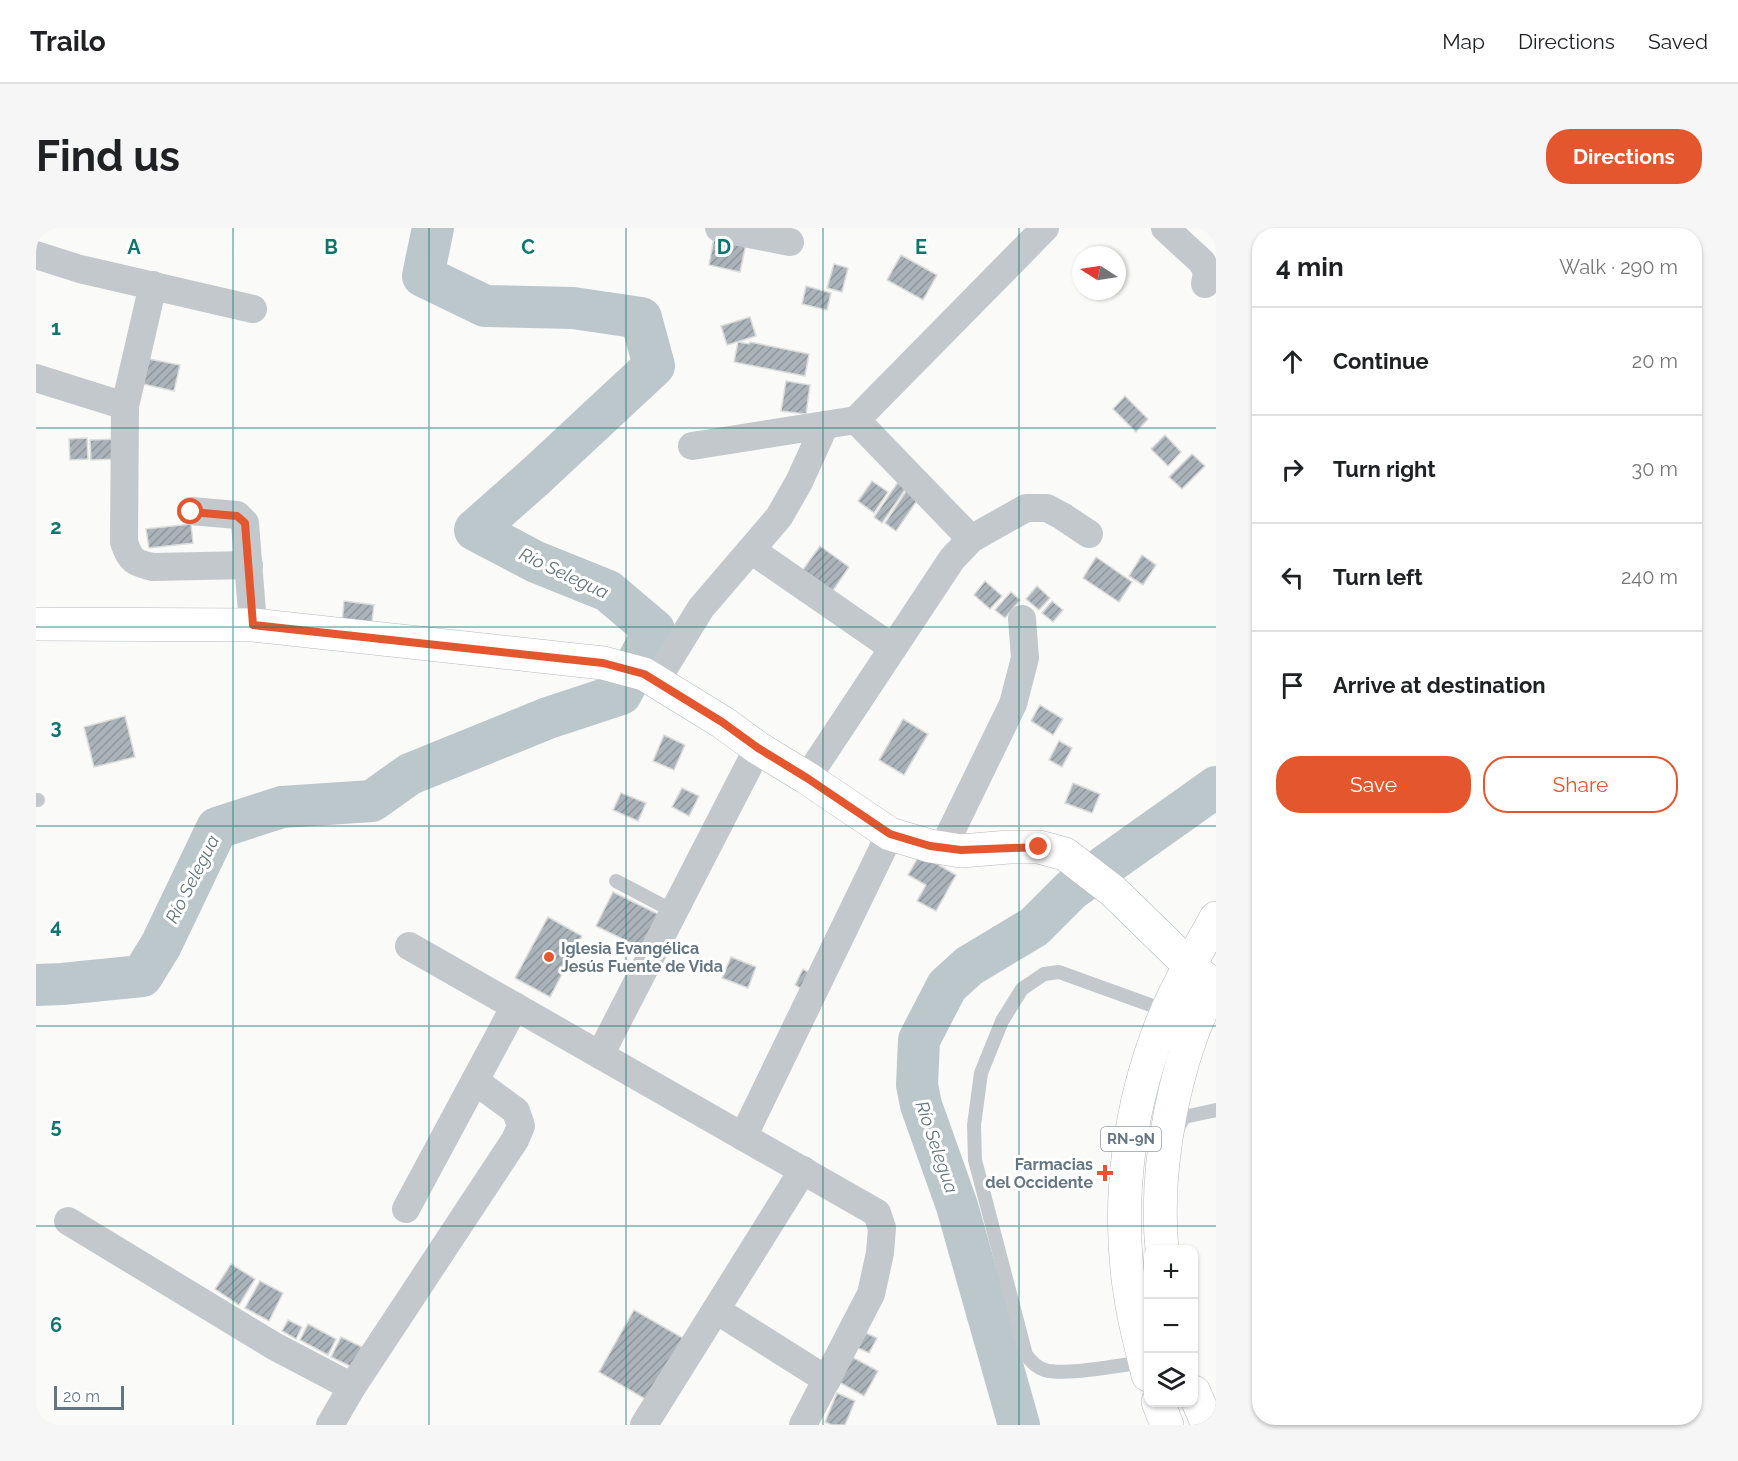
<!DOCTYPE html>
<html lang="en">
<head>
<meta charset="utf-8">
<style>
  :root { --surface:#fff; --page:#f6f6f6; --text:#202124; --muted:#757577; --line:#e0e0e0; --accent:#e4572e }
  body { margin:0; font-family:Raleway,sans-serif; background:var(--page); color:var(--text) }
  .controls { position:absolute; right:18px; bottom:18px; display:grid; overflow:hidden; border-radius:12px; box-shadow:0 2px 4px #0004 }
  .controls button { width:54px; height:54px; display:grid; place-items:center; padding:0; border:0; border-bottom:2px solid var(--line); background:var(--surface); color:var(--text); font:30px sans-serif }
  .compass { position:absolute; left:1036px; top:18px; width:54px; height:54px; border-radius:50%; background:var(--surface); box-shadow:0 2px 4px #0004; rotate:282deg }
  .scale { position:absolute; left:18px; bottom:15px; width:70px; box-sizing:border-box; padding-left:6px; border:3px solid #657683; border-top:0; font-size:16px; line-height:21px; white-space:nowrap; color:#657683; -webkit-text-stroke:4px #fff; paint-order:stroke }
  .stop { position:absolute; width:18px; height:18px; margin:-14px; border:4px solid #e4572e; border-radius:50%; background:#fff }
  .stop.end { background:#e4572e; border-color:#fff; box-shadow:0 2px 6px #0008 }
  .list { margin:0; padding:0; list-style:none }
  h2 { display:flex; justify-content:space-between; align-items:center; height:78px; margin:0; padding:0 24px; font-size:26px }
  h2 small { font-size:20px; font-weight:400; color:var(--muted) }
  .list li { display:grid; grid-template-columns:39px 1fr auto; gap:18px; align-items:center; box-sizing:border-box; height:108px; padding:0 24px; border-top:2px solid var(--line) }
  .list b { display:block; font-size:22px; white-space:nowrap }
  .list em { font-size:20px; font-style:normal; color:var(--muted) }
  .actions { display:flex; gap:12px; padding:18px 24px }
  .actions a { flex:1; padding:14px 0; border:2px solid var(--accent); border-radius:24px; text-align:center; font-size:21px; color:var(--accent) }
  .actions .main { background:var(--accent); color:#fff }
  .icon { flex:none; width:33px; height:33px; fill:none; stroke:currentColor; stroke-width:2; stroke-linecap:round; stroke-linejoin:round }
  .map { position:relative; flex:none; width:1180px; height:1197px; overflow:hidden; border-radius:24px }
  header { display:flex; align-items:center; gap:36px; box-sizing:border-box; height:84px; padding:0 30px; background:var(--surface); border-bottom:2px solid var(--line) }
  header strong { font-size:28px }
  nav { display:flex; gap:33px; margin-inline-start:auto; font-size:21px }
  .intro { display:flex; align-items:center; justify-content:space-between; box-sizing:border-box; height:144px; padding:0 36px }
  h1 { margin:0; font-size:42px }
  .button { padding:15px 27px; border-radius:24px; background:var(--accent); color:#fff; font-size:21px; font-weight:700 }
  main { display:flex; gap:36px; padding:0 36px }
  aside { flex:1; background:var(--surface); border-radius:24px; box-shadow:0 2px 4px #0004 }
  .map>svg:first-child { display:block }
</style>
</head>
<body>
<header>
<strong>Trailo</strong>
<nav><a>Map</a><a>Directions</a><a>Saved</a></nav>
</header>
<div class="intro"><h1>Find us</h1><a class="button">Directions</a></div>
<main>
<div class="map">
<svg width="1180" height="1197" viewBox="0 0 1180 1197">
  <defs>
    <pattern id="building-hatch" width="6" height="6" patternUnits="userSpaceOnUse" patternTransform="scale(1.5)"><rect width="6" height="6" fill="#aab3b9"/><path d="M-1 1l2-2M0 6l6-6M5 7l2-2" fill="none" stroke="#8e969c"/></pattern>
  </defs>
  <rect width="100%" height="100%" fill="#fafaf8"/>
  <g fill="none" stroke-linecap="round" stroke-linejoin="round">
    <!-- river -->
    <g stroke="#bbc7cb" stroke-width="42">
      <polyline points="0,757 26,756 106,748 125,717 181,600 246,579 336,573 374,546 512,490 585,466 618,402 572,363 500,334 439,302 500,248 618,138 605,90 537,80 449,78 387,48 397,0"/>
      <polyline points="983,1197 921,978 885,877 881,857 883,812 911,758 933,738 998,699 1035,662 1180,559"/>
    </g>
  </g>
  <!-- building -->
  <g fill="url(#building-hatch)" stroke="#dcdcda" stroke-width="1.5">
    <polygon points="679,4 711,11 704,44 673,37"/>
    <polygon points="865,27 901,47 887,72 851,52"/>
    <polygon points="798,36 812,40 806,64 791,60"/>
    <polygon points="770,58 795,65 791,82 766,76"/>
    <polygon points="714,89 720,108 691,117 685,98"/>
    <polygon points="702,114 713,116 714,114 773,126 769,148 698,134"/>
    <polygon points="113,131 144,137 138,163 107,156"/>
    <polygon points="750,153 774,157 770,186 745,183"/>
    <polygon points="1089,168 1112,191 1100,204 1077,181"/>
    <polygon points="1129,207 1145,224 1132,238 1115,221"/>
    <polygon points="51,210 52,231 34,232 33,211"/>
    <polygon points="80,211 81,231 55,232 54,212"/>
    <polygon points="1156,226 1169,238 1146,261 1133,249"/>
    <polygon points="867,247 875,253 846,295 838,289"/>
    <polygon points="836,253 852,264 838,285 822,273"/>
    <polygon points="875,256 887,264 860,303 849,295"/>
    <polygon points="155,296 157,315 113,320 110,301"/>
    <polygon points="784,318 813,339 796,364 766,343"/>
    <polygon points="1106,327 1120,337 1107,357 1093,348"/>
    <polygon points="1060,329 1096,354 1083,374 1047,350"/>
    <polygon points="949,353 966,368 954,381 938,367"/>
    <polygon points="1001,358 1014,370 1003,382 990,371"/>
    <polygon points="975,364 984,372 969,390 959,382"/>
    <polygon points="308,373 338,377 335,400 306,396"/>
    <polygon points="1016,373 1027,382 1017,394 1006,385"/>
    <polygon points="1004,477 1027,491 1017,507 995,493"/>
    <polygon points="89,488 99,529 58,539 48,499"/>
    <polygon points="867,491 892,506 868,547 843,532"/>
    <polygon points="628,507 649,517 638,542 617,533"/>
    <polygon points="1023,513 1036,520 1026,539 1013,532"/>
    <polygon points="1037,555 1064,566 1056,585 1029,575"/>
    <polygon points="646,560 663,568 653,588 636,579"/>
    <polygon points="585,565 610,575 602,593 577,582"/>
    <polygon points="884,626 920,647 900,683 881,673 890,657 872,647"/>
    <polygon points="577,664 628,689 611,723 560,698"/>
    <polygon points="512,689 546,708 514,769 479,750"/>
    <polygon points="695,729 720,739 712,760 686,750"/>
    <polygon points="767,741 781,749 772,765 759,757"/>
    <polygon points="195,1036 219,1051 203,1077 179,1061"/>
    <polygon points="224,1053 247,1065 233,1093 209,1080"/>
    <polygon points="598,1082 652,1113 616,1175 563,1144"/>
    <polygon points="252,1092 266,1099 260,1111 246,1103"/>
    <polygon points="272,1096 300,1111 292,1127 264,1112"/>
    <polygon points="830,1105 841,1110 833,1125 822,1120"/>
    <polygon points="305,1109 326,1119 316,1139 295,1129"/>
    <polygon points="816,1129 842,1143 828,1168 803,1154"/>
    <polygon points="801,1165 819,1173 809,1197 796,1197 789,1194"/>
  </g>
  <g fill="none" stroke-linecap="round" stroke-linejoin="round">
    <!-- secondary casing -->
    <g stroke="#b3babf" stroke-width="34">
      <polyline id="secondary" points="0,396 217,397 567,435 608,446 686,494 722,520 771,550 854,606 894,618 925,623 973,619 1003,619 1029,626 1077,663 1153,737 1175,756"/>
    </g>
    <!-- primary casing -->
    <g stroke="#b5babe" stroke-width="34">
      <g id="primary">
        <path d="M 1126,1022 C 1118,939 1139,826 1180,754"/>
        <path d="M 1112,1147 C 1106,1122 1099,1097 1095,1071 C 1079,975 1093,872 1131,783 C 1145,751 1163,720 1180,690"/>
        <polyline points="1158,1164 1172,1197"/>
        <polyline points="1122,1174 1131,1197"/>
      </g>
    </g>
    <!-- lane -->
    <g stroke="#c3c8cc" stroke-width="14">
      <polyline points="0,572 2,572"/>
      <polyline points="580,653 637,683"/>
      <polyline points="1141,902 1148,889 1180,882"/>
      <path d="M 1109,1134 C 1085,1137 1029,1148 1009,1142 C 1000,1139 996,1134 990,1127 L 939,932 L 938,897 L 945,845 L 966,793 L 986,761 L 1008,746 L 1023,744 L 1131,783"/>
    </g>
    <!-- street -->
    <g stroke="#c3c8cc" stroke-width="28">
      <polyline points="683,0 754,14"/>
      <polyline points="1129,0 1166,34 1171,44 1169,56"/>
      <polyline points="0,27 44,41 217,81"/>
      <path d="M 117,57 L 89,178 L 88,314 C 94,333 99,335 117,339 L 213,337"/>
      <polyline points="0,150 89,178"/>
      <polyline points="820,192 935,311"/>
      <polyline points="656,218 820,192 1009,0"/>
      <polyline points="155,283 201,287 209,295 217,397"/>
      <polyline points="715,322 857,420"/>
      <polyline points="620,453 665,380 743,289 763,254 789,197"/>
      <polyline points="771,550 916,331 935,311 990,280 1011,280 1026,288 1053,306"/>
      <polyline points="907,620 977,476 989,430 986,391"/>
      <polyline points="373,718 841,985 846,1000 844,1025 835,1066 767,1197"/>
      <polyline points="564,827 722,520"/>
      <polyline points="707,909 854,606"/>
      <polyline points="370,981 479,778"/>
      <polyline points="32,993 238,1118 316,1159"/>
      <polyline points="680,1082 791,1152"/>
      <polyline points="294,1197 316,1159 479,912 485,898 480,883 439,853"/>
      <polyline points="608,1197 767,942"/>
    </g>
    <!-- secondary -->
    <use href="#secondary" stroke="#fff" stroke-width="33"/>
    <!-- primary -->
    <use href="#primary" stroke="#fff" stroke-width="33"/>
  </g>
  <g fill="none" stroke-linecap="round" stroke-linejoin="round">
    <!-- route -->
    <polyline stroke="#e4572e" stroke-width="8" points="155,284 201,288 209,295 217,397 567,435 608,446 686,494 722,520 771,550 854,606 894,618 925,622 1003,619"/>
  </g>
  <!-- grid -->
  <path fill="none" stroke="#0f766e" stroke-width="1.5" stroke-opacity="0.55" d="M 197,0 L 197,1197M 393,0 L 393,1197M 590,0 L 590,1197M 787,0 L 787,1197M 983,0 L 983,1197M 0,200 L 1180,200M 0,399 L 1180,399M 0,598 L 1180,598M 0,798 L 1180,798M 0,998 L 1180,998"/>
  <!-- markers -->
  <g fill="#e4572e" stroke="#fff" stroke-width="2">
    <circle cx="513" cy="729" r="6"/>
    <path d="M1066 936h6v6h6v6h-6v6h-6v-6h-6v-6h6z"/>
  </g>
  <g text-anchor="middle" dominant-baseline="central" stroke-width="6" stroke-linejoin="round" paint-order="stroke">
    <!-- shield labels -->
    <rect fill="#fff" stroke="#939fa8" stroke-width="1.5" x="1065" y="899" width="60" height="24" rx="4.5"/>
    <g font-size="15" font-weight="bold" fill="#657683">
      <text x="1095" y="911">RN-9N</text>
    </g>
    <!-- poi labels -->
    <g font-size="16" font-weight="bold" fill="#657683" stroke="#fff" text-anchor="start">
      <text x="525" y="720">Iglesia Evangélica<tspan x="525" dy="18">Jesús Fuente de Vida</tspan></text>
      <text x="1057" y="936" text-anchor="end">Farmacias<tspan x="1057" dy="18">del Occidente</tspan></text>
    </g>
    <!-- water labels -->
    <g font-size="18" font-style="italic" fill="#60757c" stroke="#fff">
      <text transform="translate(528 345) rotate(25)">Río Selegua</text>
      <text transform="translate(156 651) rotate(-63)">Río Selegua</text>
      <text transform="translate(901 919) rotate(71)">Río Selegua</text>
    </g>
  </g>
  <g font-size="20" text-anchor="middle" font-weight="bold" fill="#0f766e" stroke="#fff" stroke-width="6" stroke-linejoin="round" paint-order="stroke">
    <text x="98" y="26">A</text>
    <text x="295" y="26">B</text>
    <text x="492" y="26">C</text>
    <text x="688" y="26">D</text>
    <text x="885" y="26">E</text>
    <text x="20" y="107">1</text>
    <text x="20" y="306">2</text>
    <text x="20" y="506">3</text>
    <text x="20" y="705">4</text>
    <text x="20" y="905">5</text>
    <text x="20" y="1104">6</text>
  </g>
</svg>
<div class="controls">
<button>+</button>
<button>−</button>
<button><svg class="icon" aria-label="layers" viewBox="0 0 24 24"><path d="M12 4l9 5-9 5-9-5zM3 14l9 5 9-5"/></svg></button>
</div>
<svg class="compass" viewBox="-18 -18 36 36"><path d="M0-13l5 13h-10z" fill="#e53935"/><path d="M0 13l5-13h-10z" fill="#757577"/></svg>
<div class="scale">20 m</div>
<div class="stop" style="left:155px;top:284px"></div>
<div class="stop end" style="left:1003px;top:619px"></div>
</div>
<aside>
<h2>4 min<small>Walk · 290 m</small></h2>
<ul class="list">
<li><svg class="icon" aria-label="ahead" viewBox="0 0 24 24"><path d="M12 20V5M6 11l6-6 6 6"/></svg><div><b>Continue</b></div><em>20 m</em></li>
<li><svg class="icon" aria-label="right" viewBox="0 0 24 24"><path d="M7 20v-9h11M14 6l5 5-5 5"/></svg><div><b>Turn right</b></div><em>30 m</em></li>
<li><svg class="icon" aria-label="left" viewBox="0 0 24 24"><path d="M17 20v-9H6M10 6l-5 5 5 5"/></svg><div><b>Turn left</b></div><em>240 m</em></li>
<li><svg class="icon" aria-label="arrive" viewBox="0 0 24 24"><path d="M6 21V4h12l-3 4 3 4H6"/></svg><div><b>Arrive at destination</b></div></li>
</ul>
<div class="actions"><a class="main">Save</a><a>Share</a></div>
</aside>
</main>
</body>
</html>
